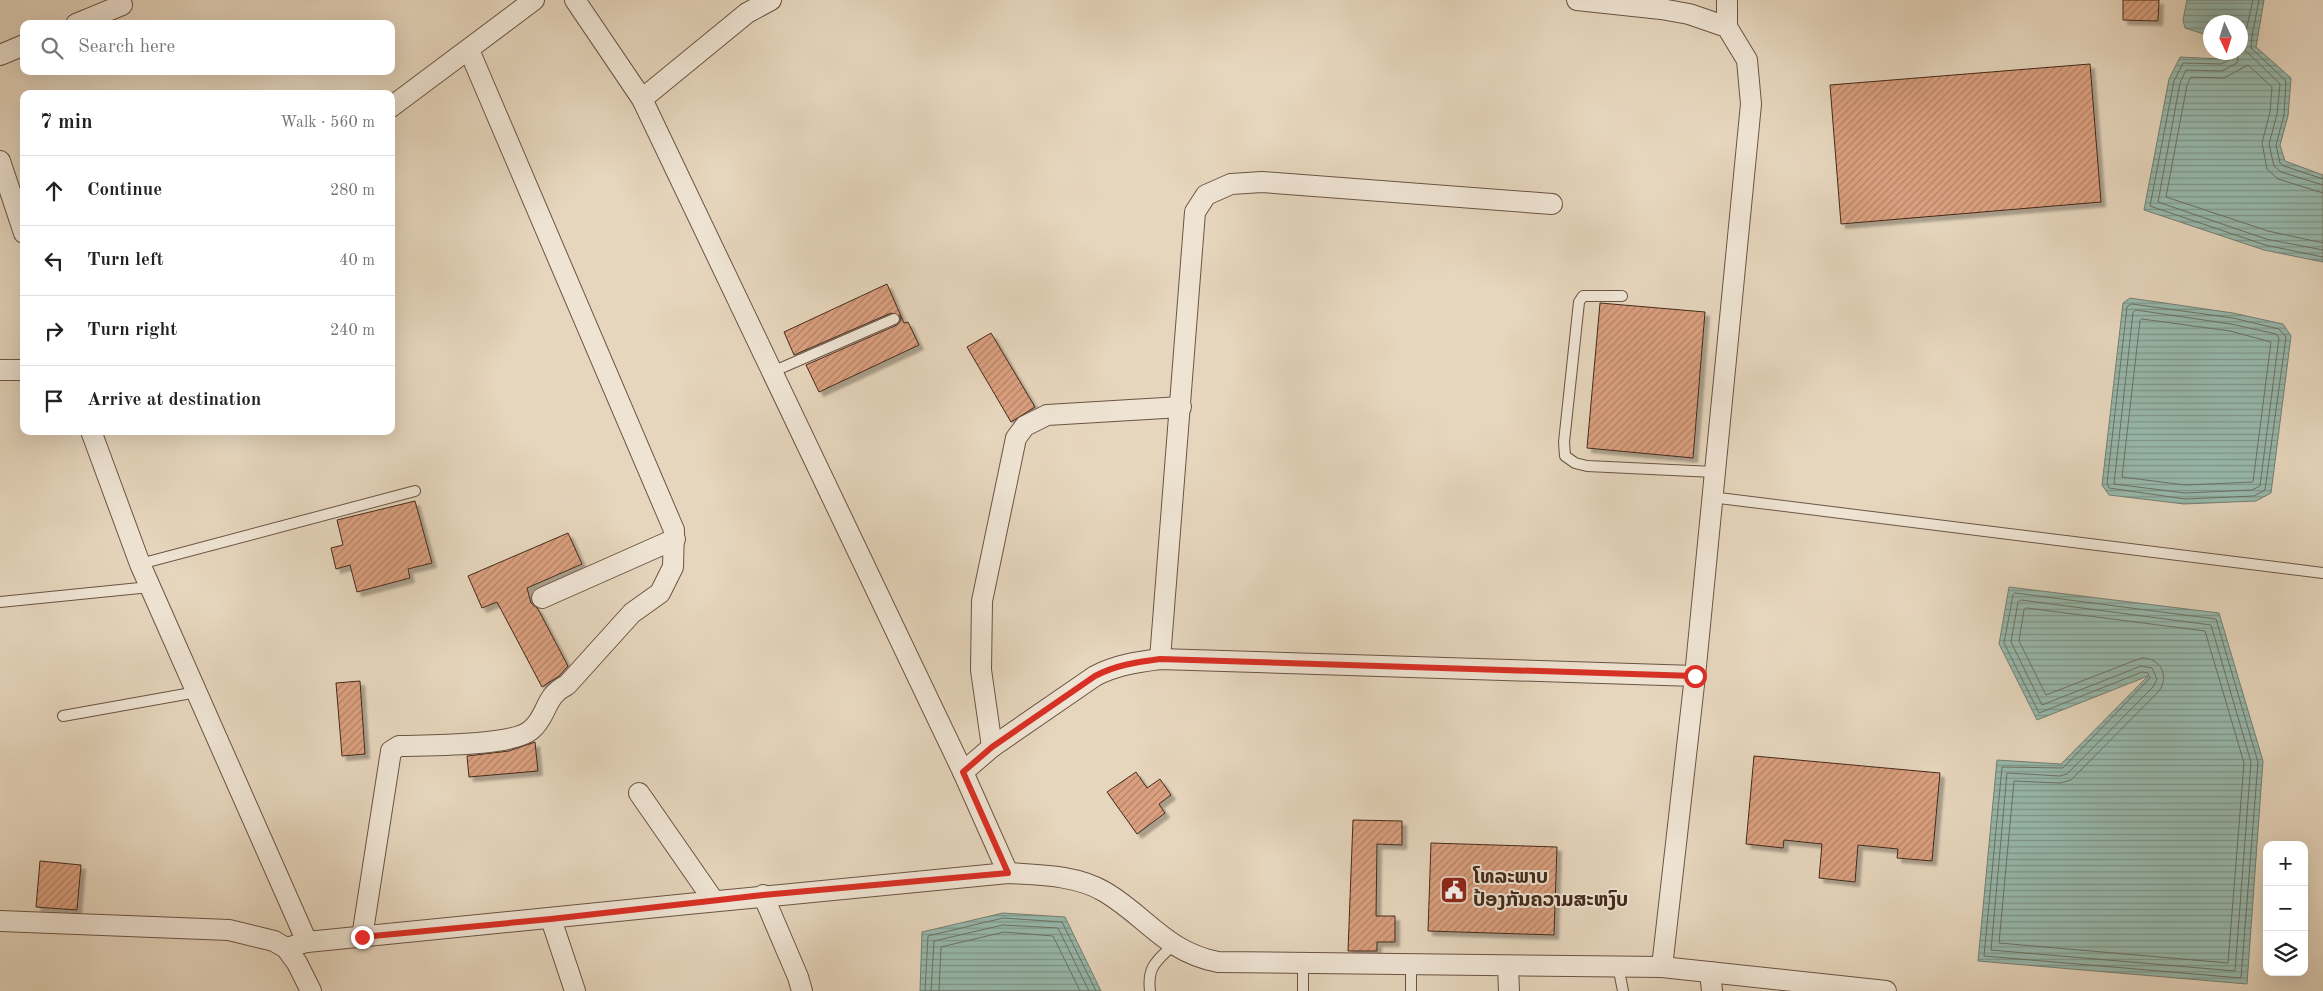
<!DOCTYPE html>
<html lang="en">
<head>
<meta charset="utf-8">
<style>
  :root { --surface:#fff; --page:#f2f2f2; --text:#222; --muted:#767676; --line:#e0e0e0 }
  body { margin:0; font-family:"Old Standard TT","Noto Sans Lao",serif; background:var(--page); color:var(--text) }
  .controls { position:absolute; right:15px; bottom:15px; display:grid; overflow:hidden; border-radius:10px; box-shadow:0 5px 20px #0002 }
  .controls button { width:45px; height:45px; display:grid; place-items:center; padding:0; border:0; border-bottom:1px solid var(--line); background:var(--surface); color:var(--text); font:25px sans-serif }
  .compass { position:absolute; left:2203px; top:15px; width:45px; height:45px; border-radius:50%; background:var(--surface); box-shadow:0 5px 20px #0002; rotate:176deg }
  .stop { position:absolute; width:15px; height:15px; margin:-11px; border:4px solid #d93025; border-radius:50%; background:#fff }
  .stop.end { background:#d93025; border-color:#fff; box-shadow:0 1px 5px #0008 }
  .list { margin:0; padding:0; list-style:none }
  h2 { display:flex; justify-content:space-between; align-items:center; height:65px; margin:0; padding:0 20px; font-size:21px }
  h2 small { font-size:16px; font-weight:400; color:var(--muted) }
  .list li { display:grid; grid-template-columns:32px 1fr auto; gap:15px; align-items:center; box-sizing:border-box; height:70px; padding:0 20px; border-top:1px solid var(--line) }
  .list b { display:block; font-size:19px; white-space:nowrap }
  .list em { font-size:16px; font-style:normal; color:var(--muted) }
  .icon { flex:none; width:28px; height:28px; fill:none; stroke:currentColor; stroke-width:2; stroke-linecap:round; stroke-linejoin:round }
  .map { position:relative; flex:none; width:2323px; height:991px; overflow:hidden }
  .search { position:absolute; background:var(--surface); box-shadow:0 5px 20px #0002; left:20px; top:20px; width:375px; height:55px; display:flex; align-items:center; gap:12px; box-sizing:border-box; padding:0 18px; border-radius:10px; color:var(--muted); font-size:19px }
  .panel { position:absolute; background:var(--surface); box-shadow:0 5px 20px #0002; left:20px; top:90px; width:375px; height:345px; border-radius:10px }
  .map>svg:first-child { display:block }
</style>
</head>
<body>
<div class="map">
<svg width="2323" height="991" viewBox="0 0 2323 991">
  <defs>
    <pattern id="water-rules" width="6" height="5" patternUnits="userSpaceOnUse" patternTransform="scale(1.25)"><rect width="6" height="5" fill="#97b9ad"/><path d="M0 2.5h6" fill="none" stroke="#7d968c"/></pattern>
    <pattern id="building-hatch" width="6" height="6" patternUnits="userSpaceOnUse" patternTransform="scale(1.25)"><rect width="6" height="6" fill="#dba07f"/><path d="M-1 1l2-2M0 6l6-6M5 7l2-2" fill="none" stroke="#b38267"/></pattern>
    <filter id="shadow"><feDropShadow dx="4.5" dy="4.5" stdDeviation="1" flood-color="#0004"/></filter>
  </defs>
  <rect width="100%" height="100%" fill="#e6d6bd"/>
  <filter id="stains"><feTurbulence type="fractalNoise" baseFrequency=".004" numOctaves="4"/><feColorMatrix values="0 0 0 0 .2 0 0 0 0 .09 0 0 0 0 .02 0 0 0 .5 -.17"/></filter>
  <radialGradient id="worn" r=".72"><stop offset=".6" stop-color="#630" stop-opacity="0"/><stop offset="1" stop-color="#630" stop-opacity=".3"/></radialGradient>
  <!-- water -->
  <g fill="url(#water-rules)" stroke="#757f72">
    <polygon points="2187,0 2264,0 2256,47 2291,78 2288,116 2280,145 2285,161 2323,175 2323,262 2264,250 2144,210 2169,79 2180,57 2221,59 2228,56 2228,53 2240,52 2240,22 2210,22 2210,36 2185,28 2183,20"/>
    <polygon points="2130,298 2233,313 2283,324 2291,336 2271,493 2256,501 2184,504 2109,495 2102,485 2123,303"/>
    <polygon points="2009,587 2219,613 2263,761 2247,984 1978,961 1997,760 2061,764 2148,676 2037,720 1999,644"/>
    <polygon points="1003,913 1065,917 1101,991 920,991 922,932"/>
  </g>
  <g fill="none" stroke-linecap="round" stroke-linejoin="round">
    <!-- shore -->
    <g stroke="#6c7164" stroke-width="1">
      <polyline points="2253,0 2245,35 2245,50 2280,84 2277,114 2269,144 2274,166 2281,172 2323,185"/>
      <polyline points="2259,0 2252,36 2251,48 2286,81 2284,115 2276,145 2280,163 2284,166 2323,179"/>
      <polyline points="2233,52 2231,59 2221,64 2183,63 2174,81 2150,206 2265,245 2323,257"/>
      <polyline points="2239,52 2237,63 2222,71 2186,70 2180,83 2158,202 2266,239 2323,250"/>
      <polyline points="2323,193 2278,179 2267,169 2262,143 2270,112 2272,87 2248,65 2224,78 2191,77 2187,85 2166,197 2268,231 2323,243"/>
      <polygon points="2132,304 2233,318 2279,329 2286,337 2265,490 2254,496 2185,499 2109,488 2107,483 2127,307"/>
      <polygon points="2136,310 2231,324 2276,334 2279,338 2260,486 2252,490 2185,493 2114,484 2133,313"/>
      <polygon points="2142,319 2230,331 2271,342 2253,482 2185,485 2122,477 2140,321"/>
      <polygon points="2015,593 2216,619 2258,762 2241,978 1984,956 2002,767 2063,768 2150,678 2148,673 2142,672 2039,713 2004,643 2013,595"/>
      <polygon points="2021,600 2211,625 2251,762 2235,971 1991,950 2007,773 2060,776 2067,774 2153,687 2157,679 2152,668 2141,666 2042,705 2011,642 2018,602"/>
      <path d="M 2027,608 L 2205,631 L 2244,763 L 2228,963 L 1999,943 L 2014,781 L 2060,783 L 2071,780 L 2159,691 C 2170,676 2160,657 2141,658 L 2046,695 L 2019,641 L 2024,610 Z"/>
      <polyline points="925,991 928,936 1003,918 1062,922 1096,991"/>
      <polyline points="931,991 934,941 1003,925 1058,928 1089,991"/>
      <polyline points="939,991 941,947 1004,932 1053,936 1080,991"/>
    </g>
  </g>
  <!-- building -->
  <g fill="url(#building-hatch)" stroke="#42291a" filter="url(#shadow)">
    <polygon points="2123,0 2159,0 2158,21 2123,20"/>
    <polygon points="2090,64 2101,202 1841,224 1830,85"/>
    <polygon points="887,284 904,323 908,322 919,345 819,392 806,365 897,325 901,320 900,316 891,313 794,355 784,332"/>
    <polygon points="1600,303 1705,312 1693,458 1587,448"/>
    <polygon points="991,333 1035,407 1011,422 967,347"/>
    <polygon points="415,501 432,563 408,569 410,578 357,592 350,565 336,569 331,548 343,545 337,520"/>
    <polygon points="568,533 582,564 527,588 531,603 538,609 568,666 559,676 542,687 497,602 482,608 468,576"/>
    <polygon points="360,681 365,754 342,756 336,683"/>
    <polygon points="535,742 538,771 469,777 467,756 509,751"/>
    <polygon points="1754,756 1940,773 1932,861 1897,858 1898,849 1858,845 1855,882 1819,878 1822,844 1784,840 1783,848 1746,844"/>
    <polygon points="1136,772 1147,788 1160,779 1171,795 1159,804 1165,813 1137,834 1107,792"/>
    <polygon points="1353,820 1402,821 1402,845 1377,844 1376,916 1395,916 1395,942 1377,942 1377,951 1348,951"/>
    <polygon points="1431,843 1557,847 1554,935 1428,931"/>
    <polygon points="40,861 81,865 77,910 36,907"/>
  </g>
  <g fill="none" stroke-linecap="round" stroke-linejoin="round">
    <!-- lane casing -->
    <g stroke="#6b5443" stroke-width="12">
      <g id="lane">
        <polyline points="1622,296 1583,296 1579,302 1564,442 1565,456 1575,463 1587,466 1714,472"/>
        <polyline points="772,372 894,319"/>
        <polyline points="1711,497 2323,573"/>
        <polyline points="140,564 415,491"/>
        <polyline points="0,602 150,587"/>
        <polyline points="63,716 197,692"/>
        <polyline points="1411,965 1411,991"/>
        <polyline points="1618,966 1623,991"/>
        <path d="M 1150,991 C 1147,966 1157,961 1173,945"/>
        <polyline points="1303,991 1303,965"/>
      </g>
    </g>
    <!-- street casing -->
    <g stroke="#6b5443" stroke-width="22">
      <g id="street">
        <polyline points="575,0 642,99 963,772 1008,873"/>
        <polyline points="1577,0 1661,9 1689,14 1727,27 1747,60 1751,104 1695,676 1662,967"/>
        <polyline points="76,24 122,5"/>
        <polyline points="1727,27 1727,0"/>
        <polyline points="0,55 24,45"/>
        <polyline points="642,99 747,13 771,0"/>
        <polyline points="391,107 534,0"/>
        <polyline points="0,161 24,233"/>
        <polyline points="0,370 24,370"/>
        <polyline points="91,431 140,564 307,942"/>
        <polyline points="542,598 675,539"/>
        <polyline points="1160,659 1195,212 1206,195 1231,184 1262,182 1552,204"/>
        <polyline points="992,747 981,670 982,601 1016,438 1025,426 1047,415 1181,407"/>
        <path d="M 963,772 L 992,747 L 1095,676 C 1116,665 1137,662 1160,659 L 1695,676"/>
        <polyline points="639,793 714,901"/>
        <polyline points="763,895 798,977 802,991"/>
        <polyline points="551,919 575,991"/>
        <polyline points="0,921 229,930 274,941 286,948 297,963 311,991"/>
        <path d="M 362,937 L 391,751 L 399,746 C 427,745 514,747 532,729 C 548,715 544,696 567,685 L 632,613 L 660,593 L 673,567 L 674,530 L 469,50"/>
        <path d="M 286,948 L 307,942 C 541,920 774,894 1008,873 C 1040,875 1077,875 1105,892 C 1147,917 1166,952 1218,962 L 1662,967 L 1886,991"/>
        <polyline points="1508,966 1509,991"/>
        <polyline points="1710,972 1712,991"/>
      </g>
    </g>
    <!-- lane -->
    <use href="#lane" stroke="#efe4d4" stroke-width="10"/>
    <!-- street -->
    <use href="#street" stroke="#efe4d4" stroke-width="20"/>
  </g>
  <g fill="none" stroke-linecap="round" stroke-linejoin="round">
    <!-- route -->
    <path stroke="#d93025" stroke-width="6" d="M 362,937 L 551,919 L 763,895 L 1008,873 L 963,772 L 992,747 L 1095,676 C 1116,665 1137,662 1160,659 L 1695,676"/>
  </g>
  <!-- icons -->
  <defs>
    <g id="civic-square" transform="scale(1.4375)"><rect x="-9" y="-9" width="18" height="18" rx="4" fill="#8f2418" stroke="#efe4d4"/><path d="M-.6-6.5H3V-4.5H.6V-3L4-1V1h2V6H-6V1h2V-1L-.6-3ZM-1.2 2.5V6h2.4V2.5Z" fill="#fff"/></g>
  </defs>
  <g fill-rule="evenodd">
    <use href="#civic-square" x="1454" y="890"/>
  </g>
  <g text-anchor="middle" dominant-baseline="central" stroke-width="4" stroke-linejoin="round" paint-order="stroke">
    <!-- poi labels -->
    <g font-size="20" font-weight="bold" fill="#42291a" stroke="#efe4d4" text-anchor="start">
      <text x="1473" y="878">ໂທລະພາບ<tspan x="1473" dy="23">ປ້ອງກັນຄວາມສະຫງົບ</tspan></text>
    </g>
  </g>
  <rect width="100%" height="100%" filter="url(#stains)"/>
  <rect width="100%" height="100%" fill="url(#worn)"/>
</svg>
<div class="controls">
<button>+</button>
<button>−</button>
<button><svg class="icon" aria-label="layers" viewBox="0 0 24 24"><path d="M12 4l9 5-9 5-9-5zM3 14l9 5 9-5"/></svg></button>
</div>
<svg class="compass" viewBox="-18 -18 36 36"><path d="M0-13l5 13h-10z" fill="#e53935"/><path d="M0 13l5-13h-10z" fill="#767676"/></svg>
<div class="stop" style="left:1695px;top:676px"></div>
<div class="stop end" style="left:362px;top:937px"></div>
<div class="search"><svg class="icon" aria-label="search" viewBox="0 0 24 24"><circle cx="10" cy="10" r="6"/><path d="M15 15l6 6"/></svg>Search here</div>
<section class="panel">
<h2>7 min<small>Walk · 560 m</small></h2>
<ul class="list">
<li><svg class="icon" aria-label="ahead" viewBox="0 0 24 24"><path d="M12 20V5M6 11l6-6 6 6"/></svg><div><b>Continue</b></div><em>280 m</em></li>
<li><svg class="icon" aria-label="left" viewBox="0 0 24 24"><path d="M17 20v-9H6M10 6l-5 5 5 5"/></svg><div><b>Turn left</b></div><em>40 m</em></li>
<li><svg class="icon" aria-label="right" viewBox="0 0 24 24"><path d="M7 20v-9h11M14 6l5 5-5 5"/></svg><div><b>Turn right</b></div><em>240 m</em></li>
<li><svg class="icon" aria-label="arrive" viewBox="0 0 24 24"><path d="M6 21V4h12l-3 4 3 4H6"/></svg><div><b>Arrive at destination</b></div></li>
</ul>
</section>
</div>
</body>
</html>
